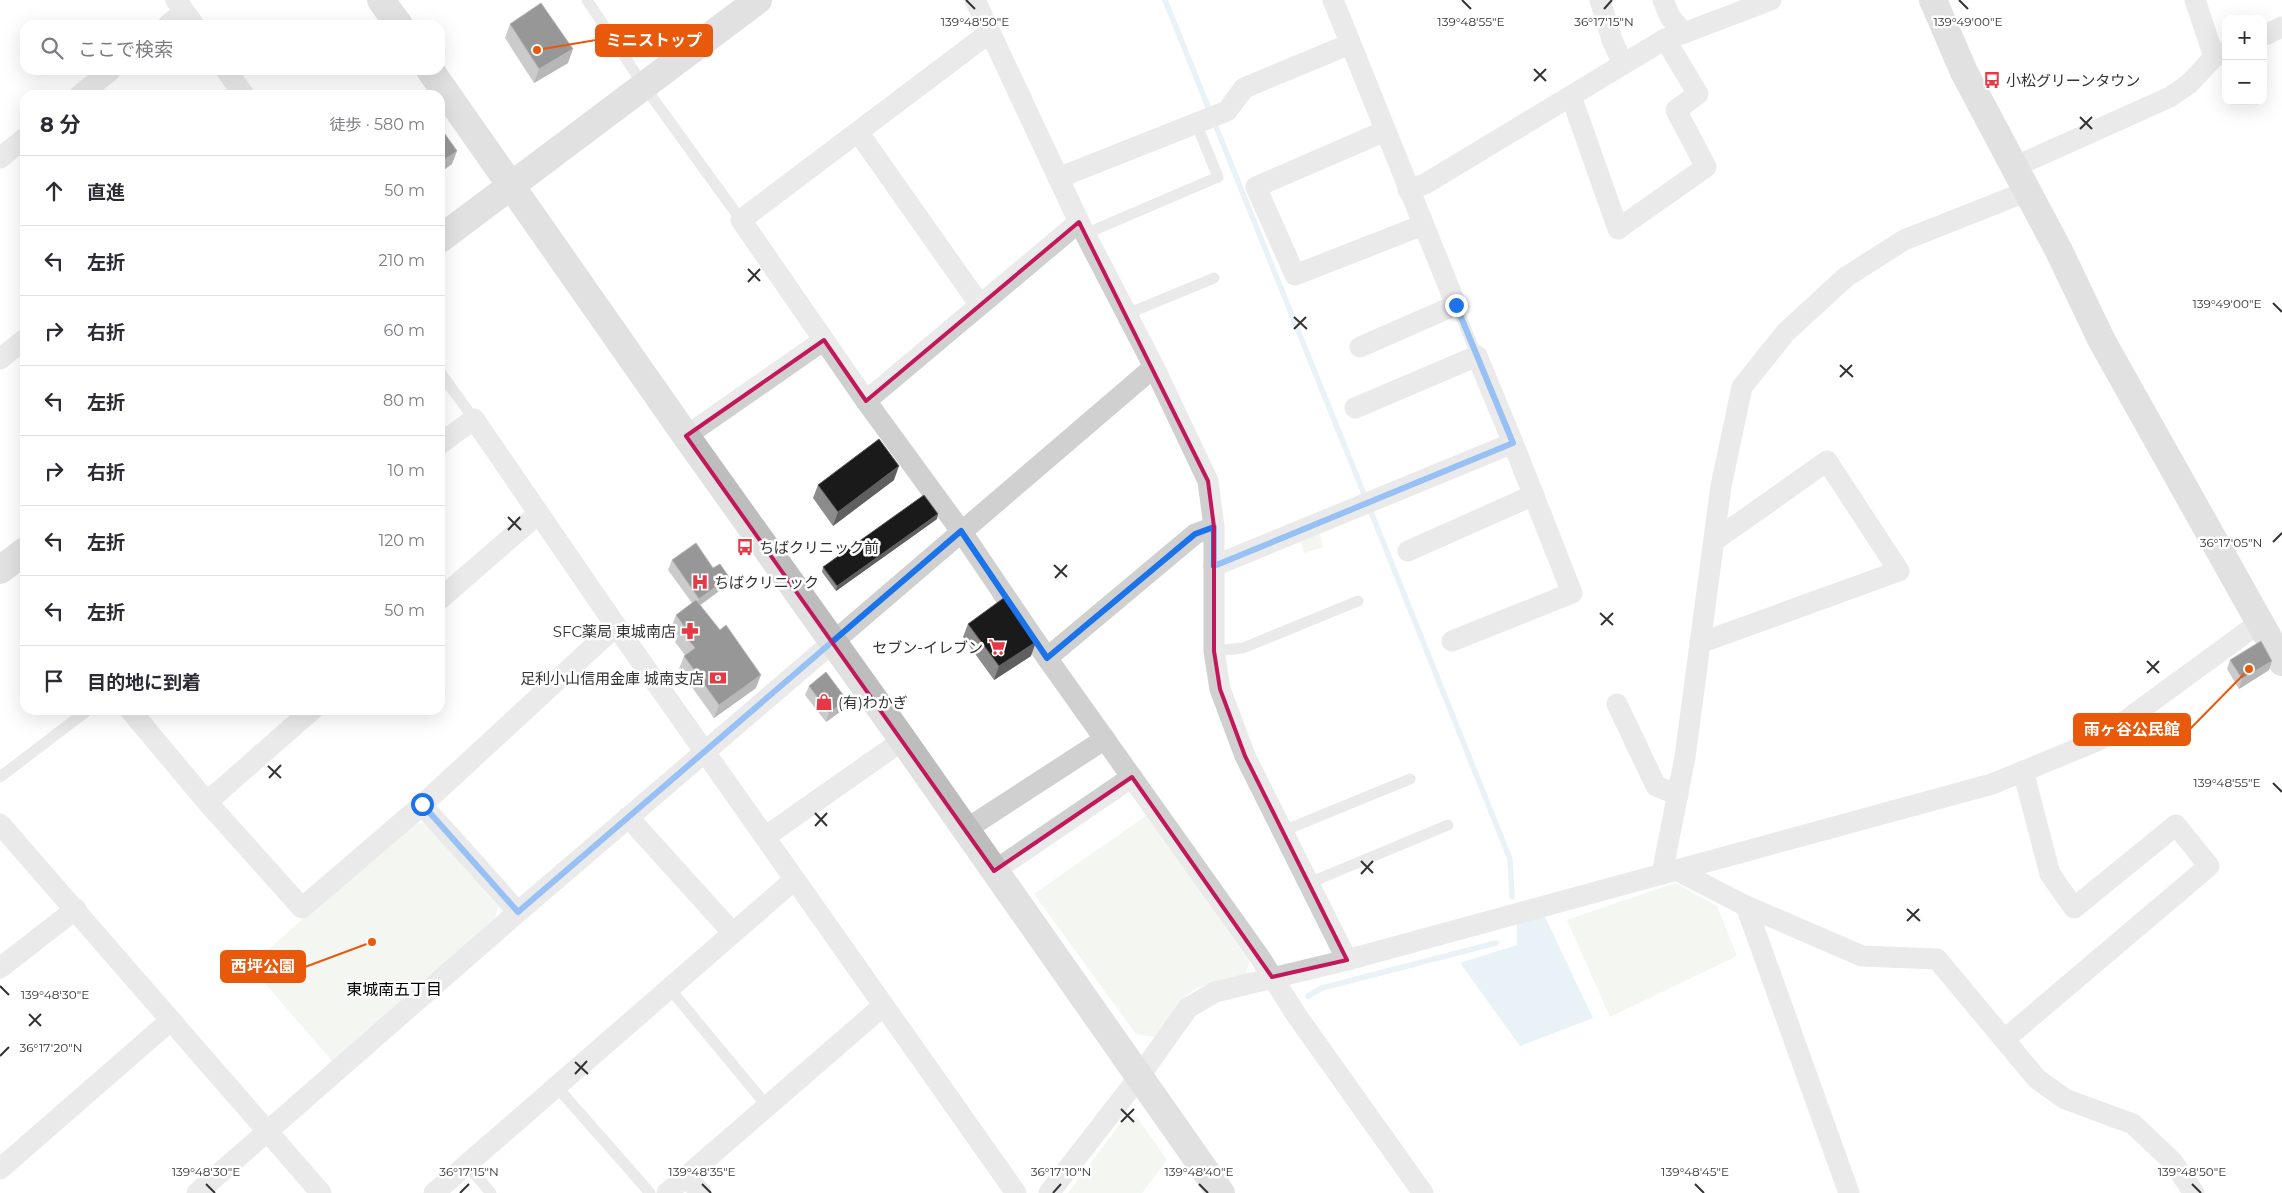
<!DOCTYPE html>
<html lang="ja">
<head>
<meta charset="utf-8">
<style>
  :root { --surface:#fff; --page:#f2f2f3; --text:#2b2b33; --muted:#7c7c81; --line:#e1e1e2 }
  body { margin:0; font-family:Montserrat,"Noto Sans JP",sans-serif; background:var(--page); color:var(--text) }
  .controls { position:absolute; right:15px; top:15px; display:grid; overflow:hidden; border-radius:10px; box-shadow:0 5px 20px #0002 }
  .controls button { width:45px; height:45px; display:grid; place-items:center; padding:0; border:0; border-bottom:1px solid var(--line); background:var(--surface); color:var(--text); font:25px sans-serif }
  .stop { position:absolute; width:15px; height:15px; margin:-11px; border:4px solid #1a73e8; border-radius:50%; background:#fff }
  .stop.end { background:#1a73e8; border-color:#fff; box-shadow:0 1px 5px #0008 }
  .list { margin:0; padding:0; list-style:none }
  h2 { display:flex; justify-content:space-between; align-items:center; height:65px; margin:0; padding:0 20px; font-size:21px }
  h2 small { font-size:16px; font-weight:400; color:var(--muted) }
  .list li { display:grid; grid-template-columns:32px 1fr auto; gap:15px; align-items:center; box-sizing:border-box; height:70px; padding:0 20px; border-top:1px solid var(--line) }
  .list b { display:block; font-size:19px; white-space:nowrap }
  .list em { font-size:16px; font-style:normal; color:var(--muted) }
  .icon { flex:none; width:28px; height:28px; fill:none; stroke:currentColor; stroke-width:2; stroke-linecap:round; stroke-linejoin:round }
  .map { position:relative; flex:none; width:2282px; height:1193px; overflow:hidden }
  .search { position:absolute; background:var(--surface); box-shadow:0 5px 20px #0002; left:20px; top:20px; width:425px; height:55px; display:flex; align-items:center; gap:12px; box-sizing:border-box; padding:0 18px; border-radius:15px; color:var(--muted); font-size:19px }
  .panel { position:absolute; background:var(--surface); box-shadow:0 5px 20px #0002; left:20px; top:90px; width:425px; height:625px; border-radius:15px }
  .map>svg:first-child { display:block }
</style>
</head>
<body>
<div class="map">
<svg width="2282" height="1193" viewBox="0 0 2282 1193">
  <rect width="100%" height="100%" fill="#fff"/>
  <!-- green -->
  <g fill="#e6ecdf">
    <polygon points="1319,532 1324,547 1304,553 1300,538"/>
    <polygon points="1147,815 1249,961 1246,974 1196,988 1186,996 1155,1037 1136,1034 1034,894"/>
    <polygon points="411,822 426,824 498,906 495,918 333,1062 250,966"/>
    <polygon points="1675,883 1717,906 1737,956 1610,1017 1567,920"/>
    <polygon points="1125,1117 1137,1117 1167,1160 1142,1193 1068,1193"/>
  </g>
  <!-- water -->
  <polygon fill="#cfe2ee" points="1543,913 1593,1018 1520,1046 1460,963 1517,945 1517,918"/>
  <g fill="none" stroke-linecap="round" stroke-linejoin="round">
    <!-- stream -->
    <g stroke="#cfe2ee" stroke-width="5.5">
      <polyline points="1165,0 1366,499"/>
      <polyline points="1369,507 1510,859 1512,897"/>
      <polyline points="1308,996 1322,988 1496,943"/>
    </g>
    <!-- lane -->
    <g stroke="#d0d0d0" stroke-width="11">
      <polyline points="587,0 644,86 741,220"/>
      <polyline points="1085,234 1218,177 1196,123"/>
      <polyline points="1456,305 1477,356"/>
      <polyline points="1127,314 1214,278"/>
      <polyline points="440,372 474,419"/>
      <polyline points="1214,651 1243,648 1358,601"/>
      <polyline points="0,777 88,710"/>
      <polyline points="1283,831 1410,779"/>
      <polyline points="1309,883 1448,825"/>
      <polyline points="670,989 767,1106"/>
      <polyline points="557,1087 650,1193"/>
      <polyline points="467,1165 491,1193"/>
    </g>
    <!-- street -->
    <g stroke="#d0d0d0" stroke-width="21">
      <polyline points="176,0 194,25"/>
      <polyline points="975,0 1079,222 1154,367 1208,481 1214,527 1214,651 1220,689 1245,756 1347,960"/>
      <polyline points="1333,0 1456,305 1360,347"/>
      <polyline points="1600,0 1612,40 1623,64"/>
      <polyline points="1663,0 1670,17 1684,33 1771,0"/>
      <polyline points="2195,0 2214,57"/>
      <polyline points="168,25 184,12"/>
      <polyline points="989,33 741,220 866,401 961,531 1047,658 1259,956 1297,1016 1423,1193"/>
      <polyline points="2263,36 2282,27"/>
      <polyline points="226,70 244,95"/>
      <polyline points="80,95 111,70"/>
      <polyline points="1571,96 1618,229 1706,167 1676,110 1698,94 1665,39"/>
      <polyline points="1385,131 1256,187 1295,275 1423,225"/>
      <polyline points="858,132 980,305"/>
      <polyline points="0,158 25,138"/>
      <polyline points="2014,167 2170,97 2190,83 2214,57 2226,52"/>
      <polyline points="1058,178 1227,111 1244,88 1350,44"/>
      <polyline points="1408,190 1425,184 1665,39 1684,33"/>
      <polyline points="0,359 25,339"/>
      <polyline points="866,401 1079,222"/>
      <polyline points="686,436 824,340"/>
      <polyline points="440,444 474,419 616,626 1016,1193"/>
      <polyline points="1408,551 1534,495"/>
      <polyline points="1214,566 1513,443 1477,356 1355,408"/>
      <polyline points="440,599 538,514"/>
      <polyline points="1452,641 1572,593 1513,443"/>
      <polyline points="1700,643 1899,571 1827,461 1714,541"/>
      <polyline points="1047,658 1195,534 1214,527"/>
      <polyline points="1617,704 1656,786 1678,795"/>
      <polyline points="130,710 207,802 302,908 422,805 616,626"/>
      <polyline points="207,802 312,710"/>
      <polyline points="422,805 518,912"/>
      <polyline points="628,817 733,933"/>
      <polyline points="0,824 321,1193"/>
      <polyline points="965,830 1105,739"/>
      <polyline points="765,837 903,740"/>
      <polyline points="1676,870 1746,906 1862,956 1937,959 2037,1079 2065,1099 2133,1124 2172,1161 2194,1193"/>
      <polyline points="994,871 1132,777"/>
      <polyline points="1662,874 1685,757 1721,486 1742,387 1786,332 1846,277 1904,240 2028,191"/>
      <polyline points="1746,906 1849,1193"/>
      <polyline points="0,968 76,909"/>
      <polyline points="2005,1039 2209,866 2176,825 2074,908 2050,874 2023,771"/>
      <polyline points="0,1169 171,1020"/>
      <polyline points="686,1176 701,1193"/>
      <polyline points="197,1193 518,912 1154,367"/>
      <polyline points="434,1193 794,880"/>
      <polyline points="667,1193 883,1006"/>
      <polyline points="1049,1193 1139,1077 1188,1008 1215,992 1347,960 1992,784 2099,740 2259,623"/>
    </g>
    <!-- secondary -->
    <g stroke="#bdbdbd" stroke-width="28">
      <polyline points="381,0 399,25"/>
      <polyline points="1933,0 1964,72 2059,251 2102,341 2282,662"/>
      <polyline points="430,70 686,436 903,740 1221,1193"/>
      <polyline points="440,239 758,0"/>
      <polyline points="0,570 25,551"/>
    </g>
  </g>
  <!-- wall -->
  <g fill="#8c8c8c">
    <polygon points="510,24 568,63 534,83 505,38"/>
    <polygon points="894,480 833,526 813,498 818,485"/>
    <polygon points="937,519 836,591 822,572 823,567"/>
    <polygon points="672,560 713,568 726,586 700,605 756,688 714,718 679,669 684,656 685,655 675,642 678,636 671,628 676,615 692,603 668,570"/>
    <polygon points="968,624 1031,656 994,680 963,637"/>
    <polygon points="2230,660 2269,670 2239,689 2227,669"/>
    <polygon points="809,686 847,700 844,709 826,722 805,695"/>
  </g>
  <!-- shaded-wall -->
  <g fill="#5f5f5f">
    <polygon points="573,49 568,63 534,83 539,69"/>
    <polygon points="457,151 452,164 440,173 440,163"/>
    <polygon points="899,466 894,480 833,526 838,512"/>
    <polygon points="938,514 937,519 836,591 837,586"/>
    <polygon points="729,577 726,586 696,608 699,599"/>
    <polygon points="1036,642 1031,656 994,680 999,666"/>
    <polygon points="2272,661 2269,670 2239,689 2242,679"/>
    <polygon points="761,675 756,688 714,718 719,705"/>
    <polygon points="847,700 844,709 826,722 829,713"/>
  </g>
  <!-- building -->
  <g fill="#1a1a1a" stroke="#5f5f5f">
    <polygon points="541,3 573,49 539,69 510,24"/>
    <polygon points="440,127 457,151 440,163"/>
    <polygon points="879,439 899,466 838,512 818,485"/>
    <polygon points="924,495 938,514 837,586 823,567"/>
    <polygon points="696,543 713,568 720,564 729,577 699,599 672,560"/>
    <polygon points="1005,597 1036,642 999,666 968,624"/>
    <polygon points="696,600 720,630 726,625 761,675 719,705 684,656 695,648 680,629 684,626 676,615"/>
    <polygon points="2261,641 2272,661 2242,679 2230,660"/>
    <polygon points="826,672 847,700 829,713 809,686"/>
  </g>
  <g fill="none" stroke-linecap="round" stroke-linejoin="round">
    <!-- route -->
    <polyline stroke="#1a73e8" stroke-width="6" points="422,804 518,912 961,531 1047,658 1195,534 1214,527 1214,566 1513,443 1456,305"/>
  </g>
  <!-- marked area -->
  <path d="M0 0H2282V1193H0ZM 1079,222 L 1208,481 L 1214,527 L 1214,651 L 1220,689 L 1245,756 L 1347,960 L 1272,977 L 1132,777 L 994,871 L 686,436 L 824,340 L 866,401 Z" fill="#fff" fill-opacity=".55" fill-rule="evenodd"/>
  <path fill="none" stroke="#c2185b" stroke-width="4" stroke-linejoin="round" d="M 1079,222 L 1208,481 L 1214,527 L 1214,651 L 1220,689 L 1245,756 L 1347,960 L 1272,977 L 1132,777 L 994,871 L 686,436 L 824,340 L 866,401 Z"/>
  <!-- ticks -->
  <path fill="none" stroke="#333" stroke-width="2" d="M 966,0 L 975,9M 1462,0 L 1471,9M 1959,0 L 1968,9M 1604,9 L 1612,0M 1534,69 L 1546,81M 1534,81 L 1546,69M 2080,117 L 2092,129M 2080,129 L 2092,117M 748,269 L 760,281M 748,282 L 760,269M 2273,303 L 2282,312M 1294,317 L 1307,329M 1294,329 L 1306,317M 1840,365 L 1853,377M 1840,377 L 1852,365M 508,517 L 521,530M 508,530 L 520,517M 2273,542 L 2282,533M 1054,565 L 1067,577M 1055,578 L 1067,565M 1600,613 L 1613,625M 1601,625 L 1613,613M 2147,661 L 2159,673M 2147,673 L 2159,661M 268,766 L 281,778M 269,778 L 281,765M 2273,783 L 2282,792M 815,813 L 827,826M 815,826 L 827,813M 1361,861 L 1373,873M 1361,874 L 1373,861M 1907,909 L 1920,921M 1907,921 L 1919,909M 0,986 L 9,995M 29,1014 L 41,1026M 29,1026 L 41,1014M 0,1056 L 9,1047M 575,1062 L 588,1074M 575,1074 L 587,1061M 1121,1109 L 1134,1122M 1121,1122 L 1134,1109M 206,1184 L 215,1193M 702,1184 L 711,1193M 1199,1184 L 1208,1193M 1695,1184 L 1704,1193M 2192,1184 L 2201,1193M 460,1193 L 469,1184M 1053,1193 L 1061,1184"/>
  <!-- icons -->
  <defs>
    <g id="bus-bare" transform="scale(1.35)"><path d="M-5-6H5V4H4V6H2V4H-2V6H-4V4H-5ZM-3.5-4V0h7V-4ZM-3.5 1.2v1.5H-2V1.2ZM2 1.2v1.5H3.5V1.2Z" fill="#e63946" stroke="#fff" stroke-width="2.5" paint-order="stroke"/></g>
    <g id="hospital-bare" transform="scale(1.35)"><path d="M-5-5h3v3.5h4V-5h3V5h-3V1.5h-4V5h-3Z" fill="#e63946" stroke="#fff" stroke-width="2.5" paint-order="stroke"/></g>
    <g id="pharmacy-bare" transform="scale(1.35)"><path d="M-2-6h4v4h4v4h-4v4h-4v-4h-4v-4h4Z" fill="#e63946" stroke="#fff" stroke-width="2.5" paint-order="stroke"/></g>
    <g id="supermarket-bare" transform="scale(1.35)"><path d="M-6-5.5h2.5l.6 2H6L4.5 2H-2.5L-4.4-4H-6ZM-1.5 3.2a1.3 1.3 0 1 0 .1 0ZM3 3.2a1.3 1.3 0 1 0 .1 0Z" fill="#e63946" stroke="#fff" stroke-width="2.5" paint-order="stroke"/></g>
    <g id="bank-bare" transform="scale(1.35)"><path d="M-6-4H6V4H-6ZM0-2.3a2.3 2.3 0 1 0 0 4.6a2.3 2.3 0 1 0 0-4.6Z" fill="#e63946" stroke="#fff" stroke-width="2.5" paint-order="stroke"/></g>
    <g id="shop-bare" transform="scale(1.35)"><path d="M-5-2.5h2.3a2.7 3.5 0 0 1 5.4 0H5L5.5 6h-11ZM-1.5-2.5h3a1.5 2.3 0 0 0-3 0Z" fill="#e63946" stroke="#fff" stroke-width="2.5" paint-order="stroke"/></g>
  </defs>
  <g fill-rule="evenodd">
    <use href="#bus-bare" x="1992" y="80"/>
    <use href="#bus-bare" x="745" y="547"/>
    <use href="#hospital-bare" x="700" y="582"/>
    <use href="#pharmacy-bare" x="690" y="631"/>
    <use href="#supermarket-bare" x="997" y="647"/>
    <use href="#bank-bare" x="718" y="678"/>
    <use href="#shop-bare" x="824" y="702"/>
  </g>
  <g text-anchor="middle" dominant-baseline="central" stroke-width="5" stroke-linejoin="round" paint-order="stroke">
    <!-- poi labels -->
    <g font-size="15" fill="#333" stroke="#fff" text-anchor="start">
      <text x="2006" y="80">小松グリーンタウン</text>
      <text x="759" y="547">ちばクリニック前</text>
      <text x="714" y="582">ちばクリニック</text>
      <text x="676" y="631" text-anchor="end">SFC薬局 東城南店</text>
      <text x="983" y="647" text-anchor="end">セブン-イレブン</text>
      <text x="704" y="678" text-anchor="end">足利小山信用金庫 城南支店</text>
      <text x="838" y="702">(有)わかぎ</text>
    </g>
    <!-- neighbourhood labels -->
    <g font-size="16" fill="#000" stroke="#fff">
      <text x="394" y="989">東城南五丁目</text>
    </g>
  </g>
  <g font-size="12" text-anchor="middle" fill="#333" stroke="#fff" stroke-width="5" stroke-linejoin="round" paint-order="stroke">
    <text x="975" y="26">139°48'50"E</text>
    <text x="1471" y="26">139°48'55"E</text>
    <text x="1968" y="26">139°49'00"E</text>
    <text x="1604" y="26">36°17'15"N</text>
    <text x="2227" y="308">139°49'00"E</text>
    <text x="2231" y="547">36°17'05"N</text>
    <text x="2227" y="787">139°48'55"E</text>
    <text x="55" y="999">139°48'30"E</text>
    <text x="51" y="1052">36°17'20"N</text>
    <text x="469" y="1176">36°17'15"N</text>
    <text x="1061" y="1176">36°17'10"N</text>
    <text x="206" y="1176">139°48'30"E</text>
    <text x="702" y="1176">139°48'35"E</text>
    <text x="1199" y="1176">139°48'40"E</text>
    <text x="1695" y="1176">139°48'45"E</text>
    <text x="2192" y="1176">139°48'50"E</text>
  </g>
  <!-- callouts -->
  <path fill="none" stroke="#e8590c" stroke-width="2" d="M537 50L596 40M2249 669L2190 729M372 942L305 967"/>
  <g fill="#e8590c" stroke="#fff" stroke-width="2">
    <circle cx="537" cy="50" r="5"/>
    <circle cx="2249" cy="669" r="5"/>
    <circle cx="372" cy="942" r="5"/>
  </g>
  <g fill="#e8590c" stroke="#e8590c" stroke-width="2">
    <rect x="596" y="25" width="116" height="31" rx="5"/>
    <rect x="2074" y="714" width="116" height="31" rx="5"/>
    <rect x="221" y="951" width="84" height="31" rx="5"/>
  </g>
  <g font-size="16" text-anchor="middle" font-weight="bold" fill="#fff">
    <text x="654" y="46">ミニストップ</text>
    <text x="2132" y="735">雨ヶ谷公民館</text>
    <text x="263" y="972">西坪公園</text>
  </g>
</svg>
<div class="controls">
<button>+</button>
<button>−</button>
</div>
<div class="stop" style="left:422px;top:804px"></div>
<div class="stop end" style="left:1456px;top:305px"></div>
<div class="search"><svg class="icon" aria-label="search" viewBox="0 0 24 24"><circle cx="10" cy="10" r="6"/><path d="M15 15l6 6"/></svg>ここで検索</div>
<section class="panel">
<h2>8 分<small>徒歩 · 580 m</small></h2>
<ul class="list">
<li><svg class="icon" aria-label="ahead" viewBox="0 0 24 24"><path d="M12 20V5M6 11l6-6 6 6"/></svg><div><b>直進</b></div><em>50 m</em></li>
<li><svg class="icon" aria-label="left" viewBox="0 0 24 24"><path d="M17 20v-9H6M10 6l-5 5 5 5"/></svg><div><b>左折</b></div><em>210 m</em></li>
<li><svg class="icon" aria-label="right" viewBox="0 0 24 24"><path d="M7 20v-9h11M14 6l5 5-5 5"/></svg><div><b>右折</b></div><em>60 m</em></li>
<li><svg class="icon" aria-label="left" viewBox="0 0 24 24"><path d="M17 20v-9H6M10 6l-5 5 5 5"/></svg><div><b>左折</b></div><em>80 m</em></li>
<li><svg class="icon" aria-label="right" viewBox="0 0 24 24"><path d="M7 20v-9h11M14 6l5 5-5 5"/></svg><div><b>右折</b></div><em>10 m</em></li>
<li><svg class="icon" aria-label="left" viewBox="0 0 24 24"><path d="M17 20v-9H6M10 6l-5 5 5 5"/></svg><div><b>左折</b></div><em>120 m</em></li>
<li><svg class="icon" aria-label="left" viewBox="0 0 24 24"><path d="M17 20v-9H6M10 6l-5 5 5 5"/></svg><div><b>左折</b></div><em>50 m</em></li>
<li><svg class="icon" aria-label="arrive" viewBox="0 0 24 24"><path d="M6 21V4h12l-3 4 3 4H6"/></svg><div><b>目的地に到着</b></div></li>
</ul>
</section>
</div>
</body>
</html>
